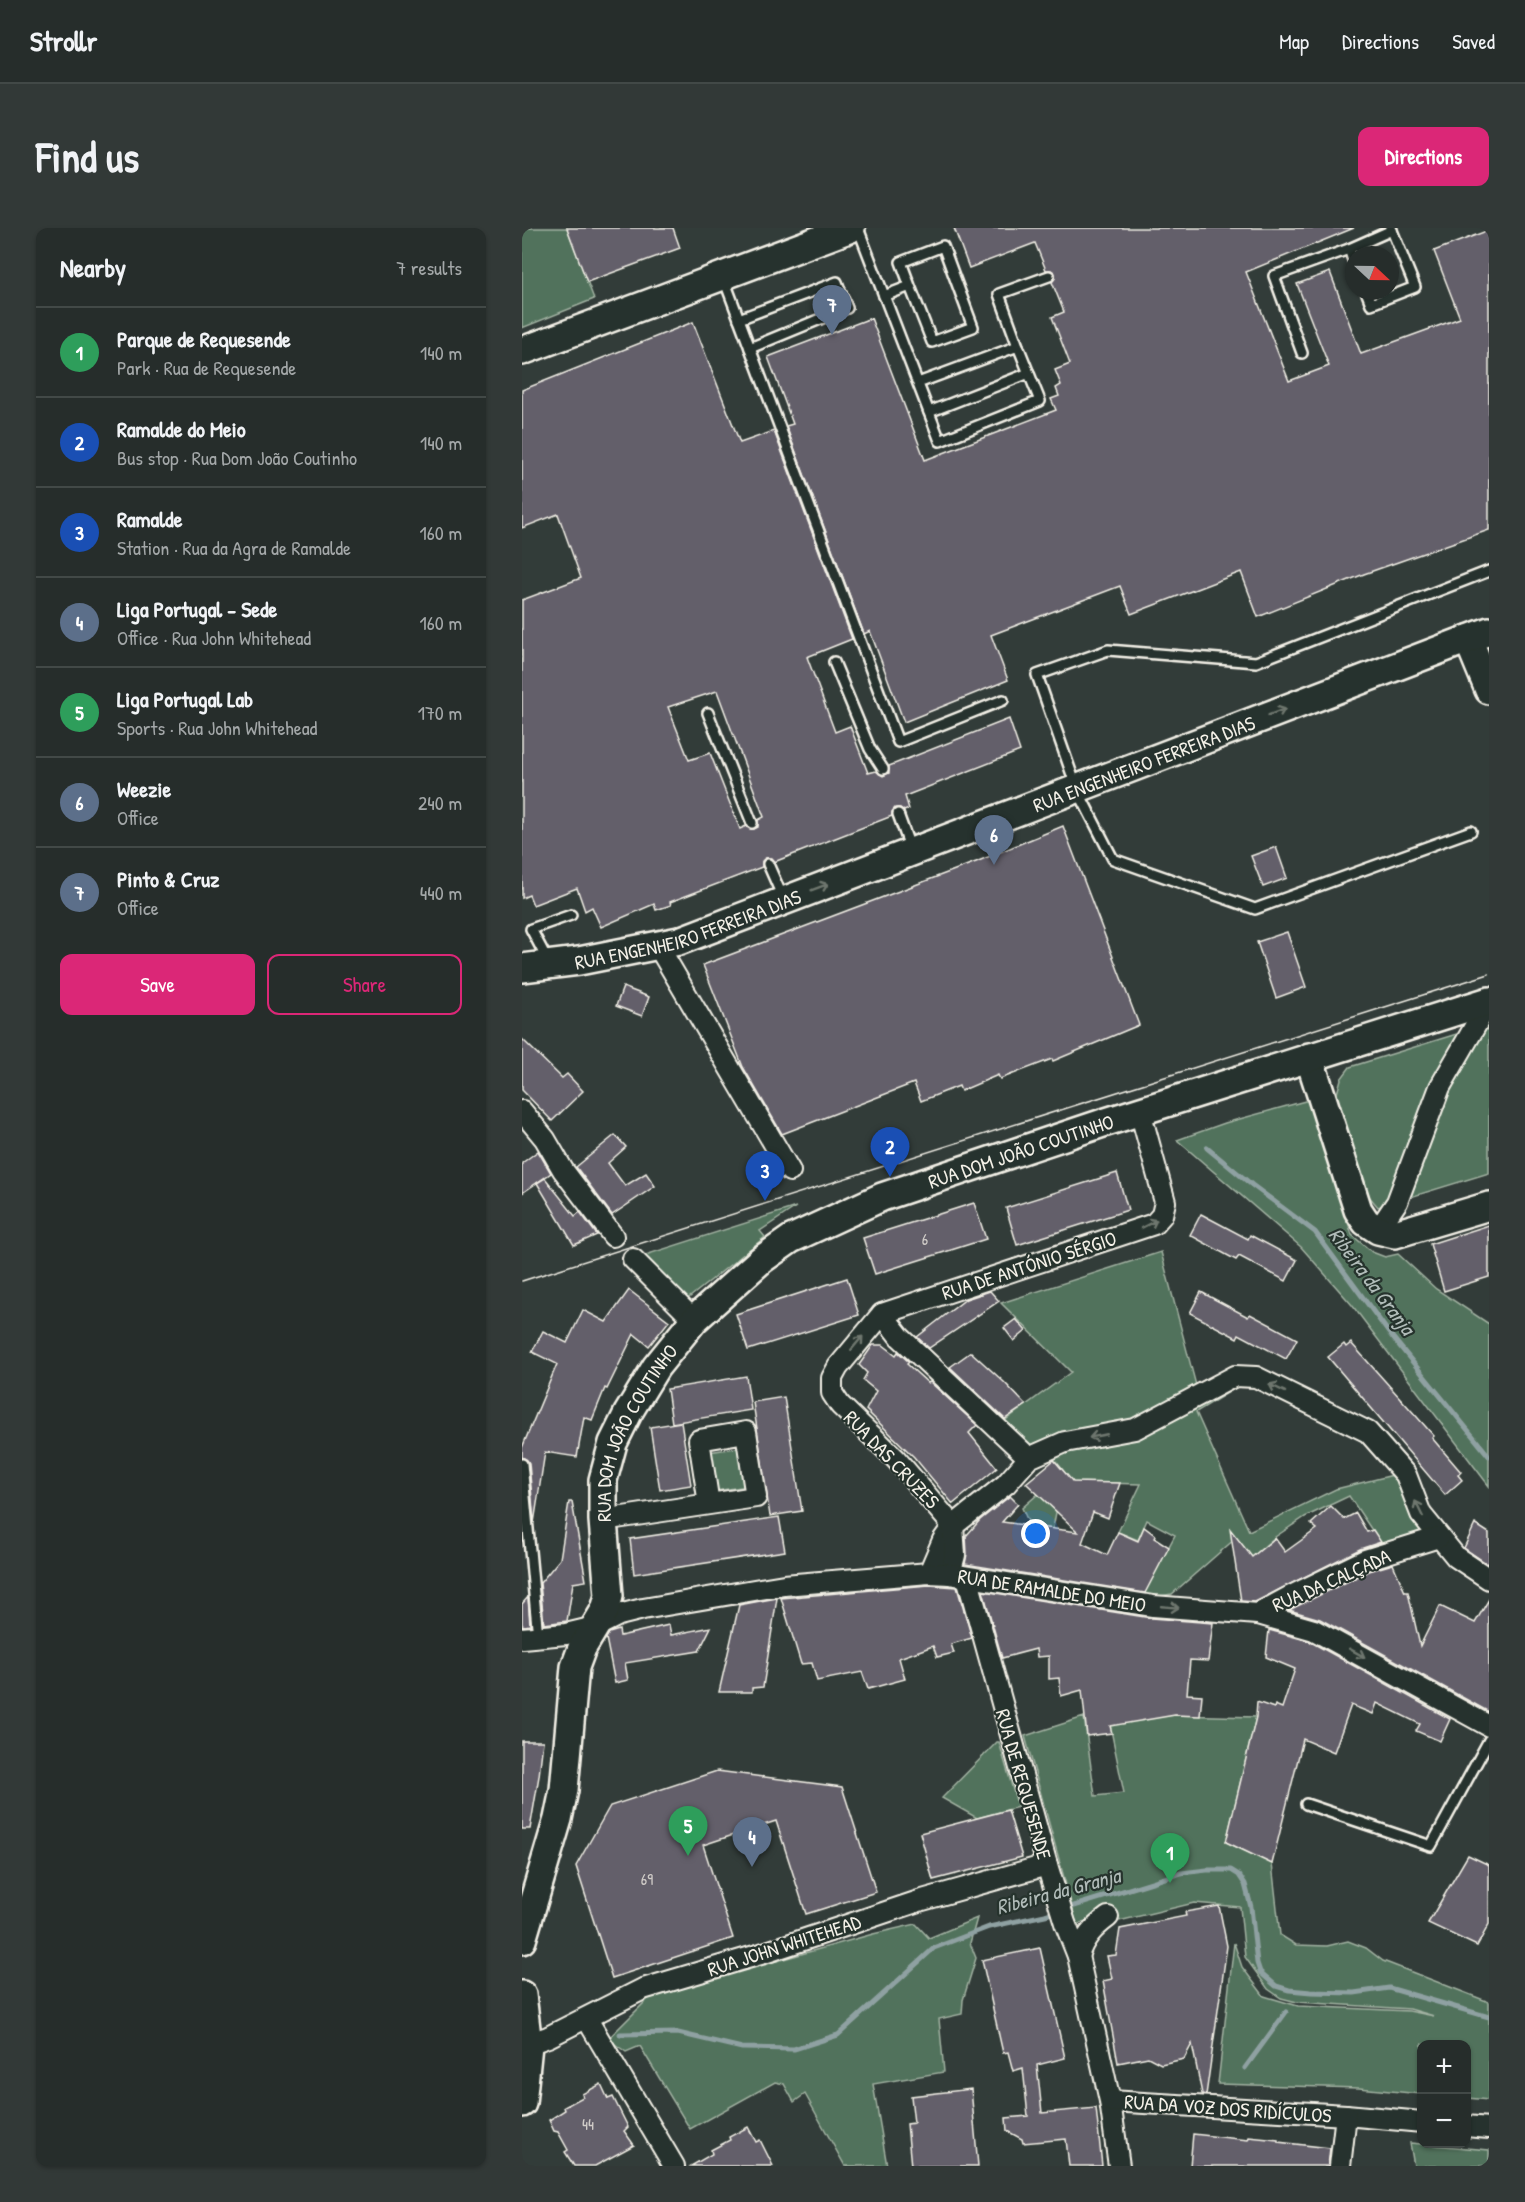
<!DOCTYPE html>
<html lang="en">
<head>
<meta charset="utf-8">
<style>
  :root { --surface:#262d2b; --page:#323937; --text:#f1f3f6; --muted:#a4a8a9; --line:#424947; --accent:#db2777 }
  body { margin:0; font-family:"Patrick Hand",sans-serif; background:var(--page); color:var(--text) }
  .controls { position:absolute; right:18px; bottom:18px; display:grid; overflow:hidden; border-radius:12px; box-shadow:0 2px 4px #0004 }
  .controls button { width:54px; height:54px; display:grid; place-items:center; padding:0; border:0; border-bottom:2px solid var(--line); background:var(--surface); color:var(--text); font:30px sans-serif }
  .compass { position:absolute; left:823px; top:18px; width:54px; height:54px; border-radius:50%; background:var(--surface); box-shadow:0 2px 4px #0004; rotate:112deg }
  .you { position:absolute; left:514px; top:1306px; width:21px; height:21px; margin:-15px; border:4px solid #fff; border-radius:50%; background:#1a73e8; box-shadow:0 0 0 9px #1a73e833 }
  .badge { display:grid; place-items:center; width:39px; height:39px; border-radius:50%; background:var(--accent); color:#fff; font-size:20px; font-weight:700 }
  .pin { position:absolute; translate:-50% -50px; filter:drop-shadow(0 2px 3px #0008) }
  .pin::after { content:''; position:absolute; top:32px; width:21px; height:18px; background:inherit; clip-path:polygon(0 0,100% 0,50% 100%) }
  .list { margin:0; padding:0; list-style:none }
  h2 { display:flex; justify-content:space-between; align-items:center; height:78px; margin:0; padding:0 24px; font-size:26px }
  h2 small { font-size:20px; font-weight:400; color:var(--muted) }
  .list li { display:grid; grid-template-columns:39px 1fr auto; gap:18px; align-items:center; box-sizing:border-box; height:90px; padding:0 24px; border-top:2px solid var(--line) }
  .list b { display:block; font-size:22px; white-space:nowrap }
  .list p { margin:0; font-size:20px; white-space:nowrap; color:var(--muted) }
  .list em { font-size:20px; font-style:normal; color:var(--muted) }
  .actions { display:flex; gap:12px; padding:18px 24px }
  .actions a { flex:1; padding:14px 0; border:2px solid var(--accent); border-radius:12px; text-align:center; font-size:21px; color:var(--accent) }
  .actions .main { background:var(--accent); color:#fff }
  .map { position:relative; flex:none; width:967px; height:1938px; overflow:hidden; border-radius:12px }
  header { display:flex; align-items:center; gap:36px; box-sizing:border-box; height:84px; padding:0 30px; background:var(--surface); border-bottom:2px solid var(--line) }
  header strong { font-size:28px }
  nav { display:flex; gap:33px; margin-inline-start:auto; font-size:21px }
  .intro { display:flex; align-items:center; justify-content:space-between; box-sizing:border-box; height:144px; padding:0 36px }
  h1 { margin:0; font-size:42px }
  .button { padding:15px 27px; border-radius:12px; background:var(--accent); color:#fff; font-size:21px; font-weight:700 }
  main { display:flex; gap:36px; padding:0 36px }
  aside { flex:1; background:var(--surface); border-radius:12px; box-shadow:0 2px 4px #0004 }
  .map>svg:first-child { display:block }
</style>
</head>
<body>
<header>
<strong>Strollr</strong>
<nav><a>Map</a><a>Directions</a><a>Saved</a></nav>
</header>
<div class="intro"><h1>Find us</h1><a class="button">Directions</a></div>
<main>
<aside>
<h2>Nearby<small>7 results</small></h2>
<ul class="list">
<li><span class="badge" style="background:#2e9e5b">1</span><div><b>Parque de Requesende</b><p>Park · Rua de Requesende</p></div><em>140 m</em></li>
<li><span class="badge" style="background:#1a4fb4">2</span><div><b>Ramalde do Meio</b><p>Bus stop · Rua Dom João Coutinho</p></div><em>140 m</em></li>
<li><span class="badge" style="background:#1a4fb4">3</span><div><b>Ramalde</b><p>Station · Rua da Agra de Ramalde</p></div><em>160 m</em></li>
<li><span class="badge" style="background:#5c6f8a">4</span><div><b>Liga Portugal - Sede</b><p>Office · Rua John Whitehead</p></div><em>160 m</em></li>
<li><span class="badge" style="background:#2e9e5b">5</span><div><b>Liga Portugal Lab</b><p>Sports · Rua John Whitehead</p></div><em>170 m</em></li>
<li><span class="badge" style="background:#5c6f8a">6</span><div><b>Weezie</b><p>Office</p></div><em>240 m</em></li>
<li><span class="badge" style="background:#5c6f8a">7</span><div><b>Pinto &amp; Cruz</b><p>Office</p></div><em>440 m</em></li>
</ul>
<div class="actions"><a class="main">Save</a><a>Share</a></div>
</aside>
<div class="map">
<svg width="967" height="1938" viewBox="0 0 967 1938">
  <rect width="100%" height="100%" fill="#323c39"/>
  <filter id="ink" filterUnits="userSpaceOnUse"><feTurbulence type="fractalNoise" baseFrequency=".0167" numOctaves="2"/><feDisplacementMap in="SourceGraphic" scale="12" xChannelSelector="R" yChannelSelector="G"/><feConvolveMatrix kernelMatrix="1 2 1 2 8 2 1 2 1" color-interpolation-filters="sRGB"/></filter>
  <g filter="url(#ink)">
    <!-- green -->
    <g fill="#51725c" stroke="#a2b2a2" stroke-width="1.5" fill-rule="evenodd">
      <polygon points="0,0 45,0 72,71 0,100"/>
      <polygon points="967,796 967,945 856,979 846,967 814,869 819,851 828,839"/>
      <polygon points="787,872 830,1007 850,1024 863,1029 876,1026 914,1061 967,1096 967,1258 830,1077 779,1019 655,912 703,895"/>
      <polygon points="274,979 238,1003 243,1009 163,1073 120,1028"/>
      <path d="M 639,1024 L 676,1165 L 613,1199 L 573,1208 L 613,1201 L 713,1148 L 734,1149 L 846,1204 L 884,1247 L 899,1286 L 917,1309 L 866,1326 L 827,1268 L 783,1289 L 753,1309 L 730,1329 L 714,1310 L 650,1366 L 619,1371 L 653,1307 L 625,1292 L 616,1312 L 596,1304 L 619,1256 L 540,1254 L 530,1305 L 509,1300 L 500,1280 L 516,1266 L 524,1250 L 532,1256 L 544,1246 L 525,1222 L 507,1230 L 474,1199 L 549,1144 L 479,1075 ZM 720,1156 L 736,1156 L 844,1211 L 871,1247 L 814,1261 L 727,1303 L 674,1184 Z"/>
      <polygon points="220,1219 226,1258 193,1263 187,1224"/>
      <polygon points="650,1487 734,1489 704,1614 750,1636 758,1707 774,1717 805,1718 826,1713 844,1720 861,1733 967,1774 967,1872 945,1870 944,1816 900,1816 899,1866 837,1860 696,1856 712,1715 720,1739 742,1768 776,1778 887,1783 912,1788 888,1781 775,1774 759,1770 746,1761 723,1729 718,1679 672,1675 597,1693 580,1685 555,1697 503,1508 562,1489 573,1568 602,1565 588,1497"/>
      <polygon points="475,1514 477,1514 496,1579 455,1590 420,1570"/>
      <polygon points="455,1690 448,1715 454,1730 441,1772 440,1786 417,1791 422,1844 351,1856 365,1938 323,1938 283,1866 272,1874 262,1856 253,1854 168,1901 118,1818 104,1824 86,1811 129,1768 351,1706 394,1696 407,1710"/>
      <polygon points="888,1915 967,1922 967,1938 892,1938"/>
    </g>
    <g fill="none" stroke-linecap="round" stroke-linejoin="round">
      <!-- stream -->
      <g stroke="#8fa1a2" stroke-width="5">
        <polyline points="685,920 730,957 793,1004 867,1105 967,1228"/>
        <polyline points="98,1806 156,1805 220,1820 272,1821 316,1807 412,1720 467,1699 523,1687 659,1645 685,1642 709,1642 717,1647 723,1656 729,1679 735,1735 738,1744 754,1758 767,1762 789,1764 832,1765 867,1760 967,1789"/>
        <polyline points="723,1840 764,1784"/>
      </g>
    </g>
    <!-- building -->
    <g fill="#635f6a" stroke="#f4f1e8" stroke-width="1.5" fill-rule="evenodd">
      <polygon points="45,0 151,0 158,20 65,54"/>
      <polygon points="432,0 832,0 724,44 767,153 807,138 775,56 808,44 839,126 938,90 912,23 967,2 967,302 842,346 736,389 719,344 609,386 598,358 469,407 486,452 382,494 348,403 342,406 264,198 271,196 246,129 349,90 403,232 534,182 529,171 537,168 534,160 539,157 533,142 548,136 530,89 542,84 530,54 533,50 533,45 529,42 524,42 513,15 447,40"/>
      <path d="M 171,94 L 218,215 L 252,203 L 330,411 L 285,429 L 313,504 L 328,498 L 346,545 L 354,543 L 361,548 L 367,545 L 367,538 L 487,491 L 498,523 L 383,568 L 387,581 L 382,583 L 378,580 L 373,580 L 370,584 L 370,588 L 252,634 L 249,630 L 244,630 L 240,633 L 240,639 L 148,674 L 149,677 L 134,682 L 132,676 L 79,699 L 70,679 L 63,683 L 55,660 L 11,677 L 7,667 L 0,670 L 0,372 L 59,350 L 36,286 L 0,300 L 0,162 ZM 195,463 L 242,589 L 236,592 L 236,599 L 232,601 L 224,598 L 218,601 L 188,525 L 167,532 L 146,479 Z"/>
      <polygon points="541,598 617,797 531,833 530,831 478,851 476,847 439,863 437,858 399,873 392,855 260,906 221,839 181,737 454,634"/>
      <polygon points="754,619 765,650 741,659 729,628"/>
      <polygon points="765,704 784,759 754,770 735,714"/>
      <polygon points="101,759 127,769 120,788 94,778"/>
      <polygon points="0,811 40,850 45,846 61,863 30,893 0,862"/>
      <polygon points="93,907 104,919 86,935 103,958 124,945 133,958 90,987 54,939"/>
      <polygon points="16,923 29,945 0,965 0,935"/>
      <polygon points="595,945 606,982 495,1017 484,980"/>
      <polygon points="23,950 53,988 58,984 75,1007 52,1017 15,955"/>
      <polygon points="452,975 464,1011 353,1046 341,1010"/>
      <polygon points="679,986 726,1011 728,1007 775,1032 764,1053 717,1028 714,1032 668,1007"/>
      <polygon points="967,997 967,1049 922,1063 908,1016"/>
      <polygon points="325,1050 337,1087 226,1122 214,1086"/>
      <polygon points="107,1062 147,1093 127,1118 112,1106 85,1161 83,1160 70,1192 62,1189 55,1229 23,1224 12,1295 7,1235 5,1232 0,1229 0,1220 35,1136 10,1124 21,1103 45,1115 61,1082 84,1094"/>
      <polygon points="468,1063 477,1073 407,1120 395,1109 444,1071"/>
      <polygon points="679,1064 726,1089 728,1086 775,1111 764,1131 717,1106 715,1110 668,1085"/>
      <polygon points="494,1091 504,1103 492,1113 482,1100"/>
      <polygon points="829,1115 912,1208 910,1210 939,1244 936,1247 940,1252 923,1267 806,1129 822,1116 824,1119"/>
      <polygon points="351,1117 361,1117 374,1127 376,1124 387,1134 385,1136 406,1155 408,1154 455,1197 447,1205 475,1240 431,1276 392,1229 344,1182 354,1163 341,1152 345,1145 337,1137"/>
      <polygon points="449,1124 482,1154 504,1177 483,1191 428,1139"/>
      <polygon points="224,1148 229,1182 150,1195 145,1161"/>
      <polygon points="262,1169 280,1283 248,1288 231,1174"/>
      <polygon points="159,1194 169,1257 138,1262 128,1199"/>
      <polygon points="532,1232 551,1254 598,1255 586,1290 571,1284 560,1315 585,1327 596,1304 616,1313 622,1299 634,1308 633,1310 647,1319 623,1365 443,1336 445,1326 444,1308 458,1292 488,1268 496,1276 480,1294 556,1304 504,1255"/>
      <polygon points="47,1274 50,1274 64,1353 51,1355 45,1393 22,1396 18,1355 38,1331"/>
      <polygon points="809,1278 822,1291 834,1285 845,1304 851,1302 859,1314 838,1321 733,1374 719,1373 708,1301 730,1329 753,1310 763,1324 795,1301 789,1296"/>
      <polygon points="257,1289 263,1323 112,1346 108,1311"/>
      <polygon points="953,1296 967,1305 967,1337 942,1320"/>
      <polygon points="871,1336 883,1364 886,1364 898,1418 918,1378 953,1395 967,1371 967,1484 798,1391 767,1382 847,1343"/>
      <polygon points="407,1357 435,1359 450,1410 429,1416 432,1425 415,1429 411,1418 377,1430 383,1451 346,1461 340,1444 295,1453 290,1435 279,1436 259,1370"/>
      <polygon points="461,1363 629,1390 691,1395 686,1433 668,1432 665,1466 680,1467 678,1488 653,1487 588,1498 590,1505 565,1508 560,1462 539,1468 537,1450 527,1451 527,1428 515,1429 514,1421 480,1430"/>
      <polygon points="6,1369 8,1397 3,1398 0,1397 0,1376"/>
      <polygon points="255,1370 241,1459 230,1460 230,1464 197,1464 217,1377"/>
      <polygon points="147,1397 149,1407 189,1399 177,1423 103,1435 106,1452 93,1455 84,1410 87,1405 97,1402 98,1408"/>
      <polygon points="747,1402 787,1413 928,1491 918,1513 894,1503 898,1496 855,1475 851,1486 829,1477 812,1524 781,1511 750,1636 704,1614 734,1489 735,1474 752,1480 753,1477 760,1480 773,1441 744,1429"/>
      <polygon points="0,1513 21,1513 17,1548 8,1601 0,1601"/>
      <polygon points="195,1543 320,1559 354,1664 284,1686 254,1593 181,1617 211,1710 90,1750 54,1638 88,1578"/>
      <polygon points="486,1582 500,1629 411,1652 398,1605"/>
      <polygon points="946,1627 967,1637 967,1696 955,1718 906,1695"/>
      <polygon points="697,1678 705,1718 684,1867 680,1866 670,1816 662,1831 639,1836 626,1829 596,1835 581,1753 590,1751 585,1728 594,1727 598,1701 664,1688 663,1684"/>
      <polygon points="518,1720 543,1830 515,1837 520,1885 574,1880 580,1938 547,1938 544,1911 501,1915 500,1911 485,1903 484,1890 506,1888 501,1840 491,1843 486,1824 481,1825 460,1732"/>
      <polygon points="79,1856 86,1871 91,1869 106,1899 102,1903 112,1917 73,1938 52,1938 43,1924 46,1922 36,1904 32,1903 27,1892 43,1882 42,1879 61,1869 60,1866"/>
      <polygon points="449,1861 456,1938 389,1938 385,1896 392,1895 389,1868"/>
      <polygon points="226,1899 234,1914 238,1912 251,1938 169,1938 190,1926 189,1922 208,1912 207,1909"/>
      <polygon points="671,1906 726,1912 727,1909 756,1912 756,1914 808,1920 806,1938 668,1938"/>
    </g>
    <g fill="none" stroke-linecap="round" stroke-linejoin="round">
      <!-- lane casing -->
      <g stroke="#f4f1e8" stroke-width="14">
        <g id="lane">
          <polyline points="336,0 418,213 518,173 496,118 396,155"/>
          <polyline points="832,35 827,21 870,2"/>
          <polyline points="202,51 376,514 481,472"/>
          <polyline points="844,63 849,76 893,59 869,0"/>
          <polyline points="362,68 388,58 410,114 451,99 421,18 379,34 388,58"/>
          <polyline points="217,91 315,54 325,80 228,120"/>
          <polyline points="496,118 477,66 527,48"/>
          <polyline points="780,125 752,48 827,21"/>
          <polyline points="407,184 507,145"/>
          <polyline points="312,434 348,521 361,541"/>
          <polyline points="186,485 230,595"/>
          <polyline points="376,586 389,622"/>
          <polyline points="949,603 733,681 591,631 555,561 515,447 586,422 734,434 967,343"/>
          <polyline points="246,636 261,670"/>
          <polyline points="27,735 9,701 49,687"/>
          <polyline points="0,1236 16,1409"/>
          <polyline points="784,1576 909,1618 967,1512"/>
        </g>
      </g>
      <!-- street casing -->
      <g stroke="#f4f1e8" stroke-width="24">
        <g id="street">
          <polyline points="136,718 268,943"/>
          <polyline points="0,883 23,911 41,942 91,1008"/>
          <polyline points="856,1002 875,974 918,859 967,774"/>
          <polyline points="111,1031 172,1092"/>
          <polyline points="360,1086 378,1109 507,1230"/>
          <polyline points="81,1292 234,1269 224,1204 177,1212 187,1276"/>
          <polyline points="407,1345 421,1312 431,1298 484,1256 507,1230 543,1214 613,1201 713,1148 734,1149 846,1204 884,1247 899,1286 934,1329 967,1351"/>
          <polyline points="428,1346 433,1327 431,1298 374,1231 318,1177 310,1165 310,1150 316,1139 360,1086 632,996 640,987 643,974 618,883"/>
          <polyline points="445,1349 525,1637 543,1695 556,1728 588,1873 597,1938"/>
          <polyline points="736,1386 767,1369 843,1332 917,1309"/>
          <polyline points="0,1410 44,1406 73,1399 97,1387 121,1381 262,1357 407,1345 428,1346 631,1378 736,1386 792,1402 967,1498"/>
          <path d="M 556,1728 C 562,1710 571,1700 586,1689"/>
          <polyline points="65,1791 152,1938"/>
          <polyline points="0,1818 26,1809 121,1761 239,1726 397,1673 525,1637"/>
          <polyline points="588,1873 824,1887 900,1894"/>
          <polyline points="944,1898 967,1900"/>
          <polyline points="818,1938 824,1887"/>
        </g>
      </g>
      <!-- secondary casing -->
      <g stroke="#f4f1e8" stroke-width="32">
        <g id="secondary">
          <polyline points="0,123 329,0"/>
          <polyline points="946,411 967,462"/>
          <path id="s1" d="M 0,740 L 57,733 L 157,713 L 967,403"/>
          <polyline points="787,829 836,982 844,994 856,1002 873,1006 967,978"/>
          <path id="s2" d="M 0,1712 L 36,1591 L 42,1562 L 53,1439 L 60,1420 L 83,1382 L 87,1368 L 81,1292 L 81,1252 L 91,1215 L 106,1185 L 134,1139 L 172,1092 L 239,1032 L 269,1011 L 360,969 L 581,895 L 967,773"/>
          <polyline points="0,1767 6,1817 0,1875"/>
        </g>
      </g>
      <!-- lane -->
      <use href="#lane" stroke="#26332d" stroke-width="9"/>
      <!-- street -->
      <use href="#street" stroke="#26332d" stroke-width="20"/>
      <!-- secondary -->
      <use href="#secondary" stroke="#26332d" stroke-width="27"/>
      <!-- tram -->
      <polyline stroke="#f4f1e8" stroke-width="1.5" points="0,1053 967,746"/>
    </g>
    <!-- one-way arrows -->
    <defs><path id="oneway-shaft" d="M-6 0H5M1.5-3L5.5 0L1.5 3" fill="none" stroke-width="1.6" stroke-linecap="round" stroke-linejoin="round" transform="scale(1.5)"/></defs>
    <g stroke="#6e766e">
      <use href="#oneway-shaft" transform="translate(755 484) rotate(-21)"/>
      <use href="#oneway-shaft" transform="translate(298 659) rotate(-21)"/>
      <use href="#oneway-shaft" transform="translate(627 996) rotate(-27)"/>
      <use href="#oneway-shaft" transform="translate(335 1115) rotate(-50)"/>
      <use href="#oneway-shaft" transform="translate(755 1160) rotate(-154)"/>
      <use href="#oneway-shaft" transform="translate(576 1208) rotate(169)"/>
      <use href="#oneway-shaft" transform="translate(897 1281) rotate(-116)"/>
      <use href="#oneway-shaft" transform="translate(648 1379) rotate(5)"/>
      <use href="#oneway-shaft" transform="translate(835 1425) rotate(29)"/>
    </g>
  </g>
  <g text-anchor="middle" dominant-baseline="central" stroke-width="4.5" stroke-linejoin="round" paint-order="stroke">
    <!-- number labels -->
    <g font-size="16" fill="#d0ccc8">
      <text x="403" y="1011">6</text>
      <text x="125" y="1651">69</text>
      <text x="66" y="1896">44</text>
    </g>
    <!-- street labels -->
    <g font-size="20" fill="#f4f1e8" stroke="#26332d">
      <text stroke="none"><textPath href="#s1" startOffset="657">RUA ENGENHEIRO FERREIRA DIAS</textPath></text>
      <text stroke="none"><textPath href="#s1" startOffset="171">RUA ENGENHEIRO FERREIRA DIAS</textPath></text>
      <text stroke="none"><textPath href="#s2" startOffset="1034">RUA DOM JOÃO COUTINHO</textPath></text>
      <text transform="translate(507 1037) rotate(-18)">RUA DE ANTÓNIO SÉRGIO</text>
      <text stroke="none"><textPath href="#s2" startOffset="530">RUA DOM JOÃO COUTINHO</textPath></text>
      <text transform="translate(370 1231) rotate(46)">RUA DAS CRUZES</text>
      <text transform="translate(809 1352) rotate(-24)">RUA DA CALÇADA</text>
      <text transform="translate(530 1362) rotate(9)">RUA DE RAMALDE DO MEIO</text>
      <text transform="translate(502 1556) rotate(74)">RUA DE REQUESENDE</text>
      <text transform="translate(262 1717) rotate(-18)">RUA JOHN WHITEHEAD</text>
      <text transform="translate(706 1880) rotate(4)">RUA DA VOZ DOS RIDÍCULOS</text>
    </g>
    <!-- water labels -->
    <g font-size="21" font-style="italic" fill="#b1bcb9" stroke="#26332d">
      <text transform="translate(850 1053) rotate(53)">Ribeira da Granja</text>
      <text transform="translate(536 1663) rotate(-15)">Ribeira da Granja</text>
    </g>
  </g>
</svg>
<div class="controls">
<button>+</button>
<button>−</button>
</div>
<svg class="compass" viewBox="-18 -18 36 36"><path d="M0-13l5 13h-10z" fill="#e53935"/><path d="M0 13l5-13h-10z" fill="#a4a8a9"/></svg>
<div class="you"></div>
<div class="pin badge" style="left:648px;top:1655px;background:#2e9e5b">1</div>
<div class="pin badge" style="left:368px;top:949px;background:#1a4fb4">2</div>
<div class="pin badge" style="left:243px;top:973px;background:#1a4fb4">3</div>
<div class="pin badge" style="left:230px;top:1639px;background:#5c6f8a">4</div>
<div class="pin badge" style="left:166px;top:1628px;background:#2e9e5b">5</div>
<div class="pin badge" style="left:472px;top:637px;background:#5c6f8a">6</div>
<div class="pin badge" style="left:310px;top:107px;background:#5c6f8a">7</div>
</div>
</main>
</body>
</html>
